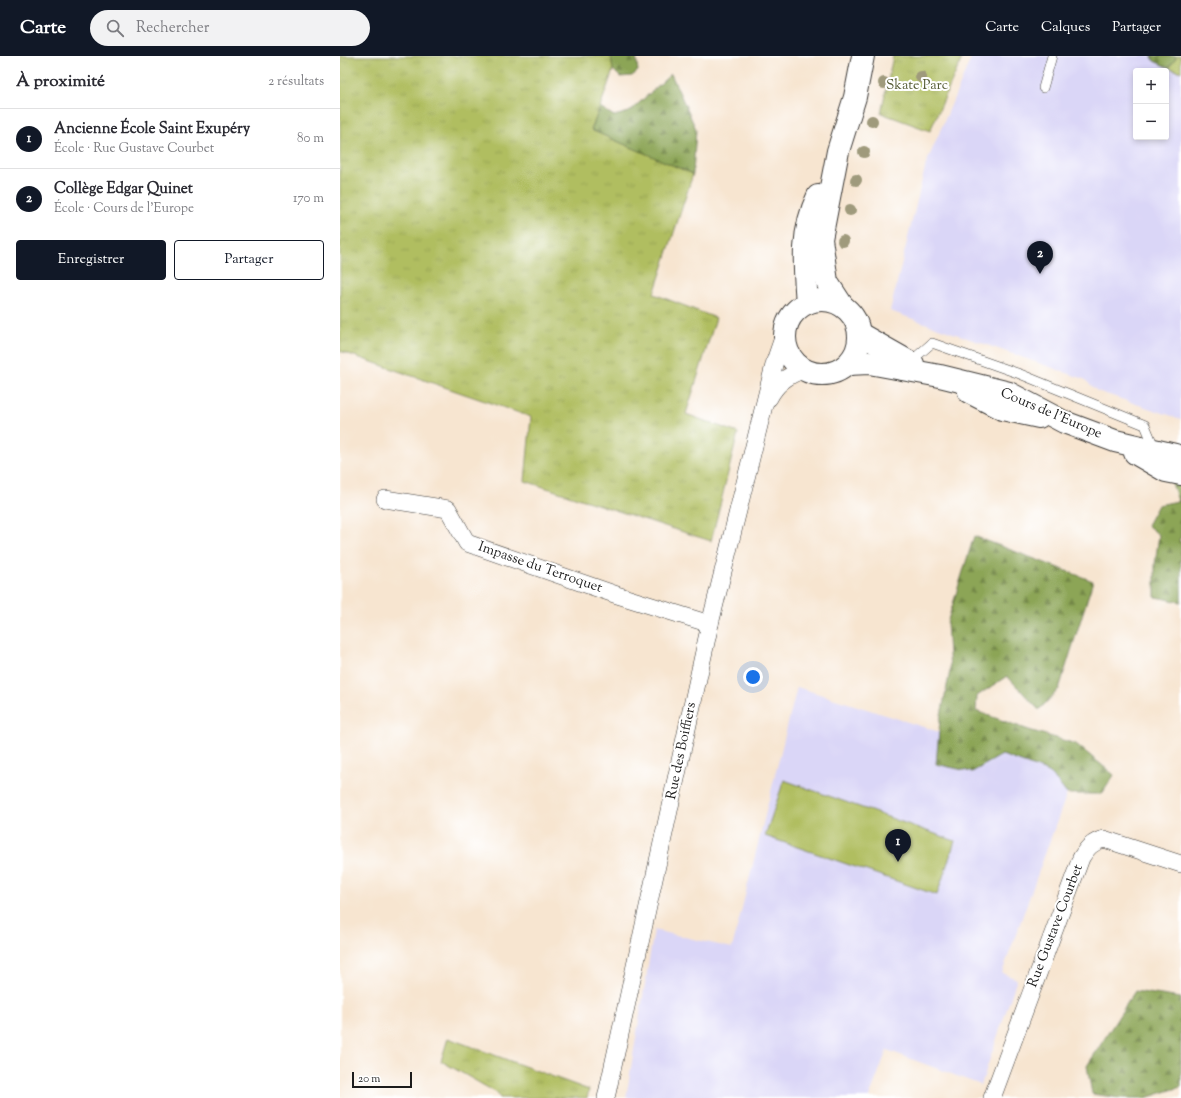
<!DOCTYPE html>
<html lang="fr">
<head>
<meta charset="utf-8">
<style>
  :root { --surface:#fff; --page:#f2f2f3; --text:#2b2b33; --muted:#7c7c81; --line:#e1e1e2; --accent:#111827 }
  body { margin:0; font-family:"Sorts Mill Goudy",serif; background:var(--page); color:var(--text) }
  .controls { position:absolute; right:12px; top:12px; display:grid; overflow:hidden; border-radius:4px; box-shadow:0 2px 6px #0003 }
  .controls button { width:36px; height:36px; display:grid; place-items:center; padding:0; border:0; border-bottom:1px solid var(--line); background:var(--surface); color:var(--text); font:20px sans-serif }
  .scale { position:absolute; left:12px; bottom:10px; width:60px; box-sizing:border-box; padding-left:4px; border:2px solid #1c1c1c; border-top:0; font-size:11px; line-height:14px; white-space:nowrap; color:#1c1c1c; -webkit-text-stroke:3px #fff; paint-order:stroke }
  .you { position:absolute; left:413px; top:621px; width:14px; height:14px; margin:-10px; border:3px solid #fff; border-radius:50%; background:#1a73e8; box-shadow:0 0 0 6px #1a73e833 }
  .badge { display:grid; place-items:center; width:26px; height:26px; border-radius:50%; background:var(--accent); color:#fff; font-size:13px; font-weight:700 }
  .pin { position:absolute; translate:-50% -33px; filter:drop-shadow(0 1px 2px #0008) }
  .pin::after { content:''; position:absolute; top:21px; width:14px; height:12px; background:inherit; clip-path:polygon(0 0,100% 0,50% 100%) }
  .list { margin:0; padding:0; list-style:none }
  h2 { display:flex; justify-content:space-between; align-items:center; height:52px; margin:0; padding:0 16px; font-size:17px }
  h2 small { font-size:13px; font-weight:400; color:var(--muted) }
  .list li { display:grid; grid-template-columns:26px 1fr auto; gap:12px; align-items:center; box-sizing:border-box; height:60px; padding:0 16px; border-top:1px solid var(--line) }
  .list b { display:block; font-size:15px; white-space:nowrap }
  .list p { margin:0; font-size:13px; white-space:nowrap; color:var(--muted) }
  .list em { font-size:13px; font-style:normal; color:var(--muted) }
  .actions { display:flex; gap:8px; padding:12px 16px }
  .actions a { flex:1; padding:9px 0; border:1px solid var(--accent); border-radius:4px; text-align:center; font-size:14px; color:var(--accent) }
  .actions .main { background:var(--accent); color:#fff }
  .icon { flex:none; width:22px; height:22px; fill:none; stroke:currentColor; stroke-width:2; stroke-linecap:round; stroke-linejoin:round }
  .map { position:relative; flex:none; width:841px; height:1042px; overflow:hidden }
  header { display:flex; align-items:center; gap:24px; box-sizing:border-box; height:56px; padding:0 20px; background:var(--accent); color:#fff }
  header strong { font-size:19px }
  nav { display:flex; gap:22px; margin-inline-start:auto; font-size:14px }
  .search { width:280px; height:36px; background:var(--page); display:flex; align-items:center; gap:10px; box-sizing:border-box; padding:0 14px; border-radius:22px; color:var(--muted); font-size:15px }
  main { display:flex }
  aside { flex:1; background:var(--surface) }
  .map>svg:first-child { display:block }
</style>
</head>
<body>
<header>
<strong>Carte</strong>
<div class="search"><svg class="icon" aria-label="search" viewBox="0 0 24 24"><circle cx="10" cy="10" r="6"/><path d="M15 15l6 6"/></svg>Rechercher</div>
<nav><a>Carte</a><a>Calques</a><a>Partager</a></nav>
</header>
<main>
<aside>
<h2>À proximité<small>2 résultats</small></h2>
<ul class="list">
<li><span class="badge">1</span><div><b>Ancienne École Saint Exupéry</b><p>École · Rue Gustave Courbet</p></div><em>80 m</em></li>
<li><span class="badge">2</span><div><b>Collège Edgar Quinet</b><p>École · Cours de l'Europe</p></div><em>170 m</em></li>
</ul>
<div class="actions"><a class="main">Enregistrer</a><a>Partager</a></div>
</aside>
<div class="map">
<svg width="841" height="1042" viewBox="0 0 841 1042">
  <defs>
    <pattern id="grass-tufts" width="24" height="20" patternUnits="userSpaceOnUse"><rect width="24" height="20" fill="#b0be60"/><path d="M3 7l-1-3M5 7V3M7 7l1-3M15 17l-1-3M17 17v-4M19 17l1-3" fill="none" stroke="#97a353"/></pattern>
    <pattern id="forest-firs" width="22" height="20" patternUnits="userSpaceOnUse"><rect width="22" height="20" fill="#8ca556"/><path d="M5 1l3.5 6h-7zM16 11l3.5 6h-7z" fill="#728646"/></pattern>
  </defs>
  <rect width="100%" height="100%" fill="#fff"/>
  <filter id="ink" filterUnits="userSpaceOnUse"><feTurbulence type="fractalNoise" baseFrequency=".025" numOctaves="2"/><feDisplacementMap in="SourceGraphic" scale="8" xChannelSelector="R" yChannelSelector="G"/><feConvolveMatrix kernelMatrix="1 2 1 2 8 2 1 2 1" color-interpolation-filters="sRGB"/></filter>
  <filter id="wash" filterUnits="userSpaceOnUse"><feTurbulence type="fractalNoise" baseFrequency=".012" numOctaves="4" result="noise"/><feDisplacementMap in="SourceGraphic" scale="16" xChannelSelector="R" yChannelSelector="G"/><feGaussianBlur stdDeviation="0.9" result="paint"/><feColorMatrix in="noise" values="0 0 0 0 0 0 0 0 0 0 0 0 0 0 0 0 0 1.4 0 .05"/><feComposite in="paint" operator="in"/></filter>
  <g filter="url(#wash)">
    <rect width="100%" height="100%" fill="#f7e5d0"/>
    <!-- built -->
    <g fill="#dad6f7" fill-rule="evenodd">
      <path d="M 632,0 L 841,0 L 841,363 L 757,335 L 744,323 L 550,255 L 586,108 ZM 796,15 L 826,15 L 826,81 L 796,81 Z"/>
      <polygon points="457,631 650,692 738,707 662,917 677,923 641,1029 547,994 529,1042 286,1042 314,874 392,892"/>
    </g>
    <!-- grass -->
    <g fill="url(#grass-tufts)" stroke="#666d3e">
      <polygon points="0,0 278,0 252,74 353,118 314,238 376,262 346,358 398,377 371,485 185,425 191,361 0,295"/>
      <polygon points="553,0 623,0 590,75 541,57"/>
      <polygon points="835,0 841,0 841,16 829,12 836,2"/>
      <polygon points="108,982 249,1034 247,1042 160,1042 157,1037 101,1005"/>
    </g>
    <!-- forest -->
    <g fill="url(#forest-firs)" stroke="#546039">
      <polygon points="271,0 296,0 298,15 292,20 280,21 273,14"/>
      <polygon points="812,0 835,0 836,2 829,12 814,5"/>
      <polygon points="331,18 356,73 353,118 251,74 260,51 274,60 289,56"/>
      <polygon points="832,427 841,428 841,482 839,483 841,487 841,546 815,541 815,508 819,479 807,469 818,449 838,445"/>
      <polygon points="634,480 753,525 719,633 699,654 667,620 637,640 636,655 689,674 736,688 774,719 762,738 727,738 709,716 662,699 632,716 596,708 600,664 610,615 607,567"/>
      <polygon points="795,935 841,942 841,1031 805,1042 780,1042 752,1038 747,1010"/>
    </g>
    <!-- garden -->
    <polygon fill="#b0be60" stroke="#666d3e" points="444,724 615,785 597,839 425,780"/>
  </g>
  <g filter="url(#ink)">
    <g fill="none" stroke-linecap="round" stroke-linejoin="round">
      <!-- lane casing -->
      <g stroke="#3d3a37" stroke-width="10">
        <g id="lane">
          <polyline points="703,32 712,0"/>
          <polyline points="570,306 592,287 680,318 805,369 815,393"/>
        </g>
      </g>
      <!-- street casing -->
      <g stroke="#3d3a37" stroke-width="18">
        <g id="street">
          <path d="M 429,342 C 436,328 448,319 463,314"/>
          <polyline points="45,443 108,453 127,487 277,539 370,568"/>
          <polyline points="266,1042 370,568 435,305 445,276"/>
          <path d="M 652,1042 L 741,802 C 747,792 752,786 764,783 L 841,808"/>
        </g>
      </g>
      <!-- secondary casing -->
      <g stroke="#3d3a37" stroke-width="24">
        <g id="secondary">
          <circle cx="482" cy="281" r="37"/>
          <path d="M 467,247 C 464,209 461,175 478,140"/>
          <polyline points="502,249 487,226 481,183 498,95 515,41 523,0"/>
          <polyline points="520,278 573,308"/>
          <polyline points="508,308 529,307 600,320 669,337 724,366 775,385 835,399 841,402"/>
          <polyline points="629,336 662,353 699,361"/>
          <polyline points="795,397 826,415 841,418"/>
        </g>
      </g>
      <!-- lane -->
      <use href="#lane" stroke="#fff" stroke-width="9"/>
      <!-- street -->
      <use href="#street" stroke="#fff" stroke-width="17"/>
      <!-- secondary -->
      <use href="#secondary" stroke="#fff" stroke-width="22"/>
    </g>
    <!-- trees -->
    <g fill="#9f9a7c">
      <circle cx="581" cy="21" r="6"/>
      <circle cx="544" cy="27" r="6"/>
      <circle cx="532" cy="65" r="6"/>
      <circle cx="524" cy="96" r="6"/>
      <circle cx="516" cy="124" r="6"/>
      <circle cx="510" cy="154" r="6"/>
      <circle cx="503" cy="185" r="6"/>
    </g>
  </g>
  <g text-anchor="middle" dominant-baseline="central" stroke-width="4" stroke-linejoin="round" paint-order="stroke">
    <!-- park labels -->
    <g font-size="14" fill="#575d37" stroke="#fff">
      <text x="577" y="30">Skate Parc</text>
    </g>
    <!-- street labels -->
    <g font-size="14" fill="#1c1c1c" stroke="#fff">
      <text transform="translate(711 358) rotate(23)">Cours de l'Europe</text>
      <text transform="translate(200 512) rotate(19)">Impasse du Terroquet</text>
      <text transform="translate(342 695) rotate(-78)">Rue des Boiffiers</text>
      <text transform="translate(716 870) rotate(-69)">Rue Gustave Courbet</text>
    </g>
  </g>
</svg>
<div class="controls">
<button>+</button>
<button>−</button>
</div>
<div class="scale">20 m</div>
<div class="you"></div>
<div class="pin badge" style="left:558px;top:806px">1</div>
<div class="pin badge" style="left:700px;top:218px">2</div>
</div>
</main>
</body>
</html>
